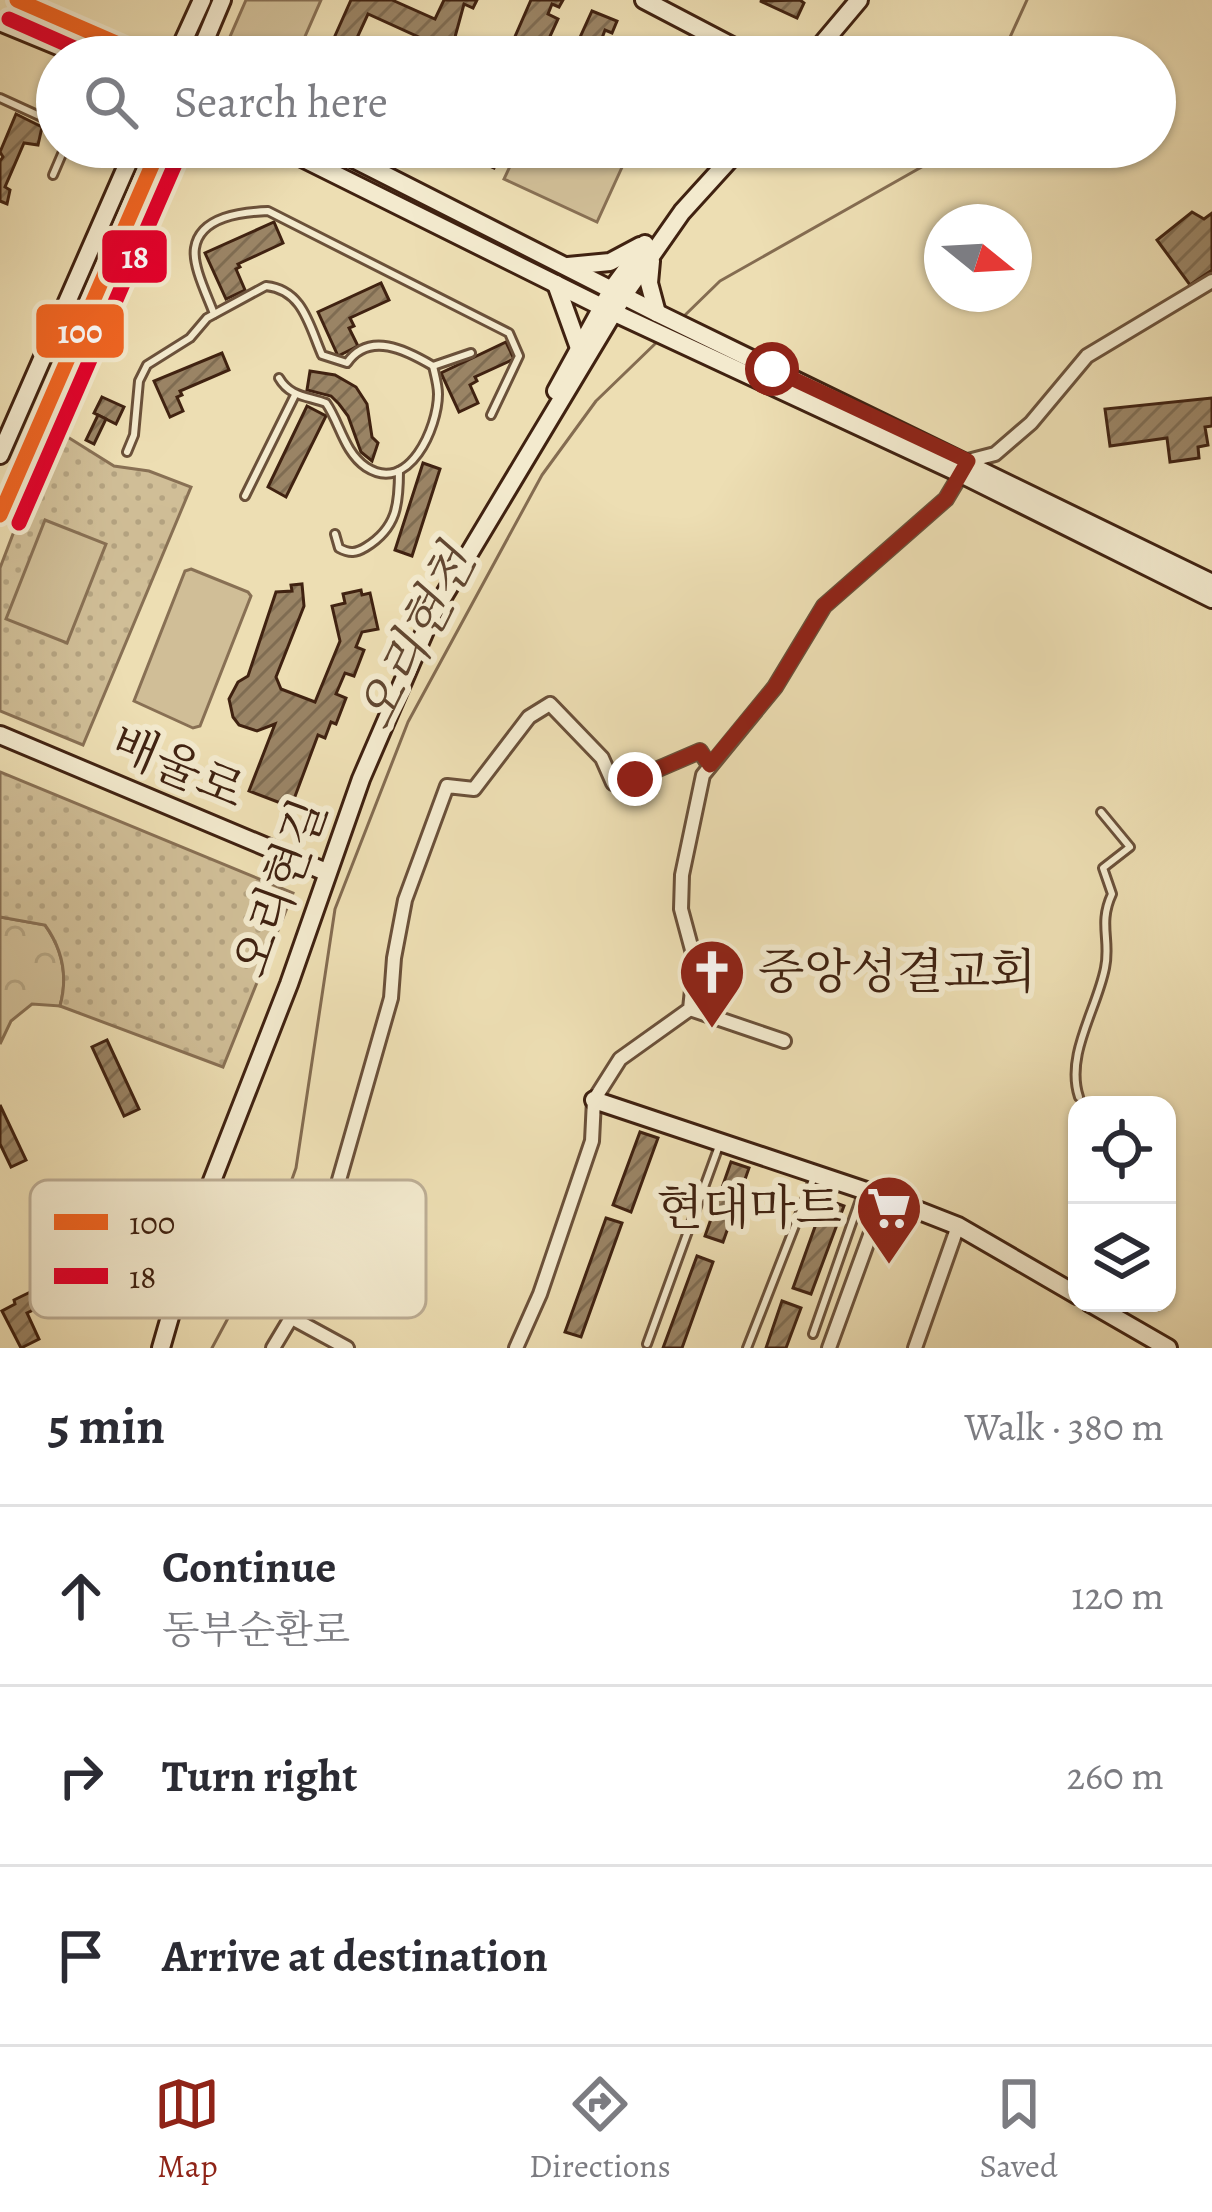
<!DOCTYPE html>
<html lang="en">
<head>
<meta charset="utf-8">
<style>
  :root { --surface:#fff; --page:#f2f2f3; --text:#2b2b33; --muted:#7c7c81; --line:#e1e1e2; --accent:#8f2418 }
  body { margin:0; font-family:Alegreya,"Noto Serif KR",serif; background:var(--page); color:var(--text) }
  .controls { position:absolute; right:36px; bottom:36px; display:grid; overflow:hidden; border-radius:24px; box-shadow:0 3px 9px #0004 }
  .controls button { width:108px; height:108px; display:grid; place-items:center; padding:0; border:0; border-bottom:3px solid var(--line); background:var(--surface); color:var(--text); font:60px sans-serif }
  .compass { position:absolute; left:924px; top:204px; width:108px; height:108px; border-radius:50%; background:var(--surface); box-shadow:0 3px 9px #0004; rotate:108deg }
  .stop { position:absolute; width:36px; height:36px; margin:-27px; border:9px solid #8f2418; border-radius:50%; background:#fff }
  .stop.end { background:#8f2418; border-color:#fff; box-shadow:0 3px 12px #0008 }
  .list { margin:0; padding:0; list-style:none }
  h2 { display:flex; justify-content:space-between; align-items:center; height:156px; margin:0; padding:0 48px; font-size:51px }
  h2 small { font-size:39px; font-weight:400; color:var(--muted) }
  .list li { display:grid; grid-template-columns:78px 1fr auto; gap:36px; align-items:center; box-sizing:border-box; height:180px; padding:0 48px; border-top:3px solid var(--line) }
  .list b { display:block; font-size:45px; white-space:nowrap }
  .list p { margin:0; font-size:39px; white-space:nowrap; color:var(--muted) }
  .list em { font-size:39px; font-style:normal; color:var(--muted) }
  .icon { flex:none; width:66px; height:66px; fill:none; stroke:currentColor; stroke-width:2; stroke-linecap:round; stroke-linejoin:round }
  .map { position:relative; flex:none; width:1212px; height:1348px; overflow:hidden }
  .search { position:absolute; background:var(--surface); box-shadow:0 3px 9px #0004; left:36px; right:36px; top:36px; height:132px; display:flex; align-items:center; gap:30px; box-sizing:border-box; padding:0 42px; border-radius:66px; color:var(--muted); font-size:45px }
  .sheet { height:696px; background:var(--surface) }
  nav { display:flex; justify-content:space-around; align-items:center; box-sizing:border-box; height:168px; border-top:3px solid var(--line); background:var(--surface); font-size:33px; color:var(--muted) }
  nav a { display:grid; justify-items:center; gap:6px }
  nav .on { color:var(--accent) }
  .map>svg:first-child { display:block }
</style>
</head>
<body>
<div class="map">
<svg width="1212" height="1348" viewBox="0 0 1212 1348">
  <defs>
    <pattern id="forest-crowns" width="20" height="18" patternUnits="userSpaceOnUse" patternTransform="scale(3)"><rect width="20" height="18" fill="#d0be97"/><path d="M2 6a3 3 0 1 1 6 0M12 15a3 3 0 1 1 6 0" fill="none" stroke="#b4a381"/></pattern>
    <pattern id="park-dots" width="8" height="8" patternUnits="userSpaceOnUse" patternTransform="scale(3)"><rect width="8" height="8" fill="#d0be97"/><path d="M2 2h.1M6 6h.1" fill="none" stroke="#b4a381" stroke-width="1.8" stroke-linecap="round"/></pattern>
    <pattern id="building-hatch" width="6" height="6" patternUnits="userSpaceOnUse" patternTransform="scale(3)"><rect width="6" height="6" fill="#9a8465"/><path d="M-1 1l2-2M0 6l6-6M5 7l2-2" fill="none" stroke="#7f6c52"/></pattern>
  </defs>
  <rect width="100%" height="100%" fill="#eddeb3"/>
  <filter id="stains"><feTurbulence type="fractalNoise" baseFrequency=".00167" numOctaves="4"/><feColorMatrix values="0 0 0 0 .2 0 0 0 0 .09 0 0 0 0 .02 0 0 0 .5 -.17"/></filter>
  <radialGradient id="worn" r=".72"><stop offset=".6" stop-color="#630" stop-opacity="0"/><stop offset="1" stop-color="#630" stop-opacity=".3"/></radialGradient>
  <!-- forest -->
  <path fill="url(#forest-crowns)" stroke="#887054" stroke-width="3" d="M 0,917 L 45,925 C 63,950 68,977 60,1006 L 32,1004 L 11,1021 L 0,1044 Z"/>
  <!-- park -->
  <g fill="url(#park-dots)" stroke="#887054" stroke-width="3">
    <polygon points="66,436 114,466 149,471 191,487 83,745 0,711 0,568 44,453"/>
    <path d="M 0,772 L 293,893 L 223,1067 L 60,1006 C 68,977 63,950 45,925 L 0,917 Z"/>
  </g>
  <!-- garden -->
  <g fill="#d0be97" stroke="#887054" stroke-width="3">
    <polygon points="246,0 321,0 296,57 269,57 229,39"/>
    <polygon points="519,147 585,147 623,165 597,222 504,179"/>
    <polygon points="45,520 106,544 67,643 6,619"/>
    <polygon points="191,569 248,592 251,596 200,726 193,728 134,701 185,571"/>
  </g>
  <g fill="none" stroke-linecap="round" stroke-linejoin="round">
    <!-- stream -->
    <g stroke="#846c51" stroke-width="3">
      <polyline points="1001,57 1027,0"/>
      <polyline points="682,318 720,281 957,147"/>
      <polyline points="212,1348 271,1238 296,1168 335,909 408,722 542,475 596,401 658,341"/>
    </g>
  </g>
  <!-- building -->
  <g fill="url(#building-hatch)" stroke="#402211" stroke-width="3">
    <polygon points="351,0 392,0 435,19 444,0 477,0 473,8 464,4 452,48 445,44 443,48 368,14 356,40 365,44 359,57 330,47"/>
    <polygon points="531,0 563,0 559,7 552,4 548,14 558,19 546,45 571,57 592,11 617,21 612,33 605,30 601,41 610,45 605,57 556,57 543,51 541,57 506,57"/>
    <polygon points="800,0 804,3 797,18 760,1"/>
    <polygon points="656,40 682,49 679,57 649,57"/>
    <polygon points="16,114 42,127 38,145 24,143 5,187 10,190 7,204 0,201 0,161 3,157 0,152"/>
    <polygon points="447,147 503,147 494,168"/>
    <polygon points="1192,212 1204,219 1212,213 1212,270 1190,285 1157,240"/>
    <polygon points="274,222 283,243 238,264 240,267 236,269 245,290 226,299 205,253"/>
    <polygon points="381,283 389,300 350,318 354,326 349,328 358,346 338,356 318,312"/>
    <polygon points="506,342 514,359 475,377 477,381 470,385 478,403 459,412 441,373"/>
    <polygon points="222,353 229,370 180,391 182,395 177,397 183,411 170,417 154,381"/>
    <polygon points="310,371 335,375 356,387 367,404 372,437 378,443 372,461 361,452 348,416 339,404 331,396 307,390"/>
    <polygon points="102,397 124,407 116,424 94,413"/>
    <polygon points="1212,398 1212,426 1205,427 1208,445 1198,447 1199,458 1170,462 1167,438 1110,446 1105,409"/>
    <polygon points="307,406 326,416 286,497 268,487"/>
    <polygon points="98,415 106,419 94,444 86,440"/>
    <polygon points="423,463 440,469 412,556 395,550"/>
    <polygon points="302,584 304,606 276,677 281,689 315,702 340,641 332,606 345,603 343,594 361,590 362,595 370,593 378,629 362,632 356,647 364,650 354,676 345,673 336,694 346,698 336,724 331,722 325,738 318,735 291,807 249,791 275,724 257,731 239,725 233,717 229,699 238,682 248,676 276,592 292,591 291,585"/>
    <polygon points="107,1040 139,1109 124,1116 92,1047"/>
    <polygon points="0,1105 26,1160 11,1167 0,1144"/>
    <polygon points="640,1132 658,1138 631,1212 613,1205"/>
    <polygon points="731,1162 749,1168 723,1242 705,1236"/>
    <polygon points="825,1199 844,1206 811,1294 793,1288"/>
    <polygon points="606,1218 622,1223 581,1337 565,1332"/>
    <polygon points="697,1256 713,1262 682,1348 663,1348"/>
    <polygon points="51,1282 59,1298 27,1313 39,1339 21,1348 2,1311 15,1304 14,1300"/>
    <polygon points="782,1301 801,1308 786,1348 766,1348"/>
  </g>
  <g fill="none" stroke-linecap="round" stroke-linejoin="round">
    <!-- lane casing -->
    <g stroke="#6b513a" stroke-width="12">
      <g id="lane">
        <polyline points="0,98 57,124"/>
        <polyline points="53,175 65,147"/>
        <path d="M 214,314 C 208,297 192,266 195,248 C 200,216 243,212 268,211 L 509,333 L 519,356 L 491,415"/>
        <path d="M 279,378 C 290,397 307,396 326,403 C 340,423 344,452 366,467 C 409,495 438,427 438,394 C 438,385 435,375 433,366"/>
        <path d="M 127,452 L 134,435 L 139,381 L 147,365 L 190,338 L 207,318 L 266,286 C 303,290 309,325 322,355 L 347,363 C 369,331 406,350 433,366 L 471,353"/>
        <polyline points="245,496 295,395"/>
        <path d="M 335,534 L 339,548 C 350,554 356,553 366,547 C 397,528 399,504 399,471"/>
        <path d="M 1079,1097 C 1065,1055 1097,1009 1105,968 C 1111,940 1098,924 1112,894 L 1103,868 L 1130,847 L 1101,812"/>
        <polyline points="813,1334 862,1194"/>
        <polyline points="647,1344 719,1146"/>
        <polyline points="747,1348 814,1177"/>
      </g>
    </g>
    <!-- street casing -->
    <g stroke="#6b513a" stroke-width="18">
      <g id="street">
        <polyline points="968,461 995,454 1031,423 1087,356 1212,281"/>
        <polyline points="690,1009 784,1041"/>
        <polyline points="292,1318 347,1348"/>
        <polyline points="273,1348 297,1308 337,1187 391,998 394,958 405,900 447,786 474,789 529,717 550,704 602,758 613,783 635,779 700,751 709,765"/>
        <polyline points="516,1348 540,1294 592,1141 594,1100 620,1059 690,1009 695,961 681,909 682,875 703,775 775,687 824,606 946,499 961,474"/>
        <polyline points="829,1348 884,1197"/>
        <polyline points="915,1348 958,1226"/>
      </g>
    </g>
    <!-- secondary casing -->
    <g stroke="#402211" stroke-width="22">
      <g id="secondary">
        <polyline points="17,0 148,57"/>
        <polyline points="644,0 753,57"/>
        <polyline points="0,22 85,57"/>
        <polyline points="176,57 202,0"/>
        <polyline points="198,57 222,0"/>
        <polyline points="811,57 859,0"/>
        <polyline points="280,147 602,307 961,474 1212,599"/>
        <polyline points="330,147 657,313 1212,583"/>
        <polyline points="651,261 649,283 657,313"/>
        <polyline points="568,266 610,262 640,246"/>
        <polyline points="556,284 579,348"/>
        <polyline points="556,391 612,289 645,244"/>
        <polyline points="0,455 135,147"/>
        <polyline points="0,515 160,147"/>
        <polyline points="0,735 326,872"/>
        <polyline points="594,1100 884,1197 958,1226 1077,1295"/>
        <polyline points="1090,1303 1168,1348"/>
        <polyline points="161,1348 201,1209 289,984 361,779 431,617 624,295 682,212 741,147"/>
      </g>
    </g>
    <!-- lane -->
    <use href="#lane" stroke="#f3eace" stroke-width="6"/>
    <!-- street -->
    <use href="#street" stroke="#f3eace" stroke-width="12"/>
    <!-- secondary -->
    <use href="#secondary" stroke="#f3eace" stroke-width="16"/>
    <!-- bus-1 casing -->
    <g stroke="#f3eace" stroke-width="24">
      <g id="bus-1">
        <polyline points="17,0 148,57"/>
        <polyline points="0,515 160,147"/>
      </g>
    </g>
    <!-- bus-2 casing -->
    <g stroke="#f3eace" stroke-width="24">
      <g id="bus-2">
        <polyline points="9,19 95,57"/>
        <polyline points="19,523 179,155"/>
      </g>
    </g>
    <!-- bus-1 -->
    <use href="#bus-1" stroke="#f26522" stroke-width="15"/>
    <!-- bus-2 -->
    <use href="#bus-2" stroke="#e4002b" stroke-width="15"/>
  </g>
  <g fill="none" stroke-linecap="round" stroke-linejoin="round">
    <!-- route -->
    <polyline stroke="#8f2418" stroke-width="15" points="635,779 700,751 710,765 775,687 824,606 946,499 968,461 772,369"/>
  </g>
  <!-- icons -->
  <defs>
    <g id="church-pin" transform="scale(3.45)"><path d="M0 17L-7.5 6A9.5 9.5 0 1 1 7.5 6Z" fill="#8f2418" stroke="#f3eace"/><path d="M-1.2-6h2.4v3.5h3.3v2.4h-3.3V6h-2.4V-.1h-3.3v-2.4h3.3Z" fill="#fff"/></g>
    <g id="supermarket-pin" transform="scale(3.45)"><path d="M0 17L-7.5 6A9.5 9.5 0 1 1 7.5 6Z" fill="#8f2418" stroke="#f3eace"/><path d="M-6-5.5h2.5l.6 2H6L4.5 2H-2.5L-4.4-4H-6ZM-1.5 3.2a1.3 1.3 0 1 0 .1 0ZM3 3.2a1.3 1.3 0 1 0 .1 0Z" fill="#fff"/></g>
  </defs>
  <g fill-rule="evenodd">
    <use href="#church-pin" x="712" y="972"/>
    <use href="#supermarket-pin" x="889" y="1208"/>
  </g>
  <g text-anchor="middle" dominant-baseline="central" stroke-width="12" stroke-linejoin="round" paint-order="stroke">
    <!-- street labels -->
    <g font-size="48" fill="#402211" stroke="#f3eace">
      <text transform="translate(178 767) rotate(23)">배울로</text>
      <text transform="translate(280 888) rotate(-70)">오리현길</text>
    </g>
    <!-- poi labels -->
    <g font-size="48" fill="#402211" stroke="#f3eace" text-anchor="start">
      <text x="758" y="972">중앙성결교회</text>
      <text x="842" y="1208" text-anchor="end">현대마트</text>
    </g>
    <!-- water labels -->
    <g font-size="51" font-style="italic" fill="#624731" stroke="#f3eace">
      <text transform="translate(416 638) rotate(-63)">오리현천</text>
    </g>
  </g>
  <!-- legend -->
  <rect x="30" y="1180" width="396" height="138" rx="18" fill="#f3eace" stroke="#bdae95" stroke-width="3"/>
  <rect x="54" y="1214" width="54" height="16" fill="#f26522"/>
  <rect x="54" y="1268" width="54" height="16" fill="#e4002b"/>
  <g font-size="33" fill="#402211">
    <text x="129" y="1234">100</text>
    <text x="129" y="1288">18</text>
  </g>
  <g stroke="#f3eace" stroke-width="4.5">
    <rect x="100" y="228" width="69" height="57" rx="12" fill="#e4002b"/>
    <rect x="34" y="302" width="92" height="58" rx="12" fill="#f26522"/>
  </g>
  <g font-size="33" text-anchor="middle" font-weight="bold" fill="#fff">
    <text x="135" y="268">18</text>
    <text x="80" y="343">100</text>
  </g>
  <rect width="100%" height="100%" filter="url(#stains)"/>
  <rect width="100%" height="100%" fill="url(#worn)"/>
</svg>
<div class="controls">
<button><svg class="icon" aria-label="locate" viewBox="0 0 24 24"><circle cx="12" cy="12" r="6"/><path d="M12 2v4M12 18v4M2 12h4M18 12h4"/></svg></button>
<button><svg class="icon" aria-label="layers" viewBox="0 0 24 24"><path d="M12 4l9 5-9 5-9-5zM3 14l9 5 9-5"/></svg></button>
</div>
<svg class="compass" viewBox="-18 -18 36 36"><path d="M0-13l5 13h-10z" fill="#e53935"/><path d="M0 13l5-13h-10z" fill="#7c7c81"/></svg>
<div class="stop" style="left:772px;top:369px"></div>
<div class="stop end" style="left:635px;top:779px"></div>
<div class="search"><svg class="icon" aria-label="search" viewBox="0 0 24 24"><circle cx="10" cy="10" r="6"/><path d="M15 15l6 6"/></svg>Search here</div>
</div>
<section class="sheet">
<h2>5 min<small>Walk · 380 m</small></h2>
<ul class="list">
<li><svg class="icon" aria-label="ahead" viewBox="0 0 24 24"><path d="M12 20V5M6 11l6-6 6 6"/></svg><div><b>Continue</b><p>동부순환로</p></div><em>120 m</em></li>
<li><svg class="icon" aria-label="right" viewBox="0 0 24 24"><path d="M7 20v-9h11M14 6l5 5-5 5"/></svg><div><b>Turn right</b></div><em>260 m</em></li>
<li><svg class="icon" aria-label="arrive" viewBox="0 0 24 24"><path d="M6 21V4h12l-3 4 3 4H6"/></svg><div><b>Arrive at destination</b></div></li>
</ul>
</section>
<nav>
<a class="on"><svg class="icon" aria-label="map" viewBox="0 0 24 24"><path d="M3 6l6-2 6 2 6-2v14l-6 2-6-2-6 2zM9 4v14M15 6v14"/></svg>Map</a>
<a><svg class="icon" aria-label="directions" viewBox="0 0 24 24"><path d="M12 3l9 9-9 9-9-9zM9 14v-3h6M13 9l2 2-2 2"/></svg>Directions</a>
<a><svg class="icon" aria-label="saved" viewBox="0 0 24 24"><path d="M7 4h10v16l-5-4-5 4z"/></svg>Saved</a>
</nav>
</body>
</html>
